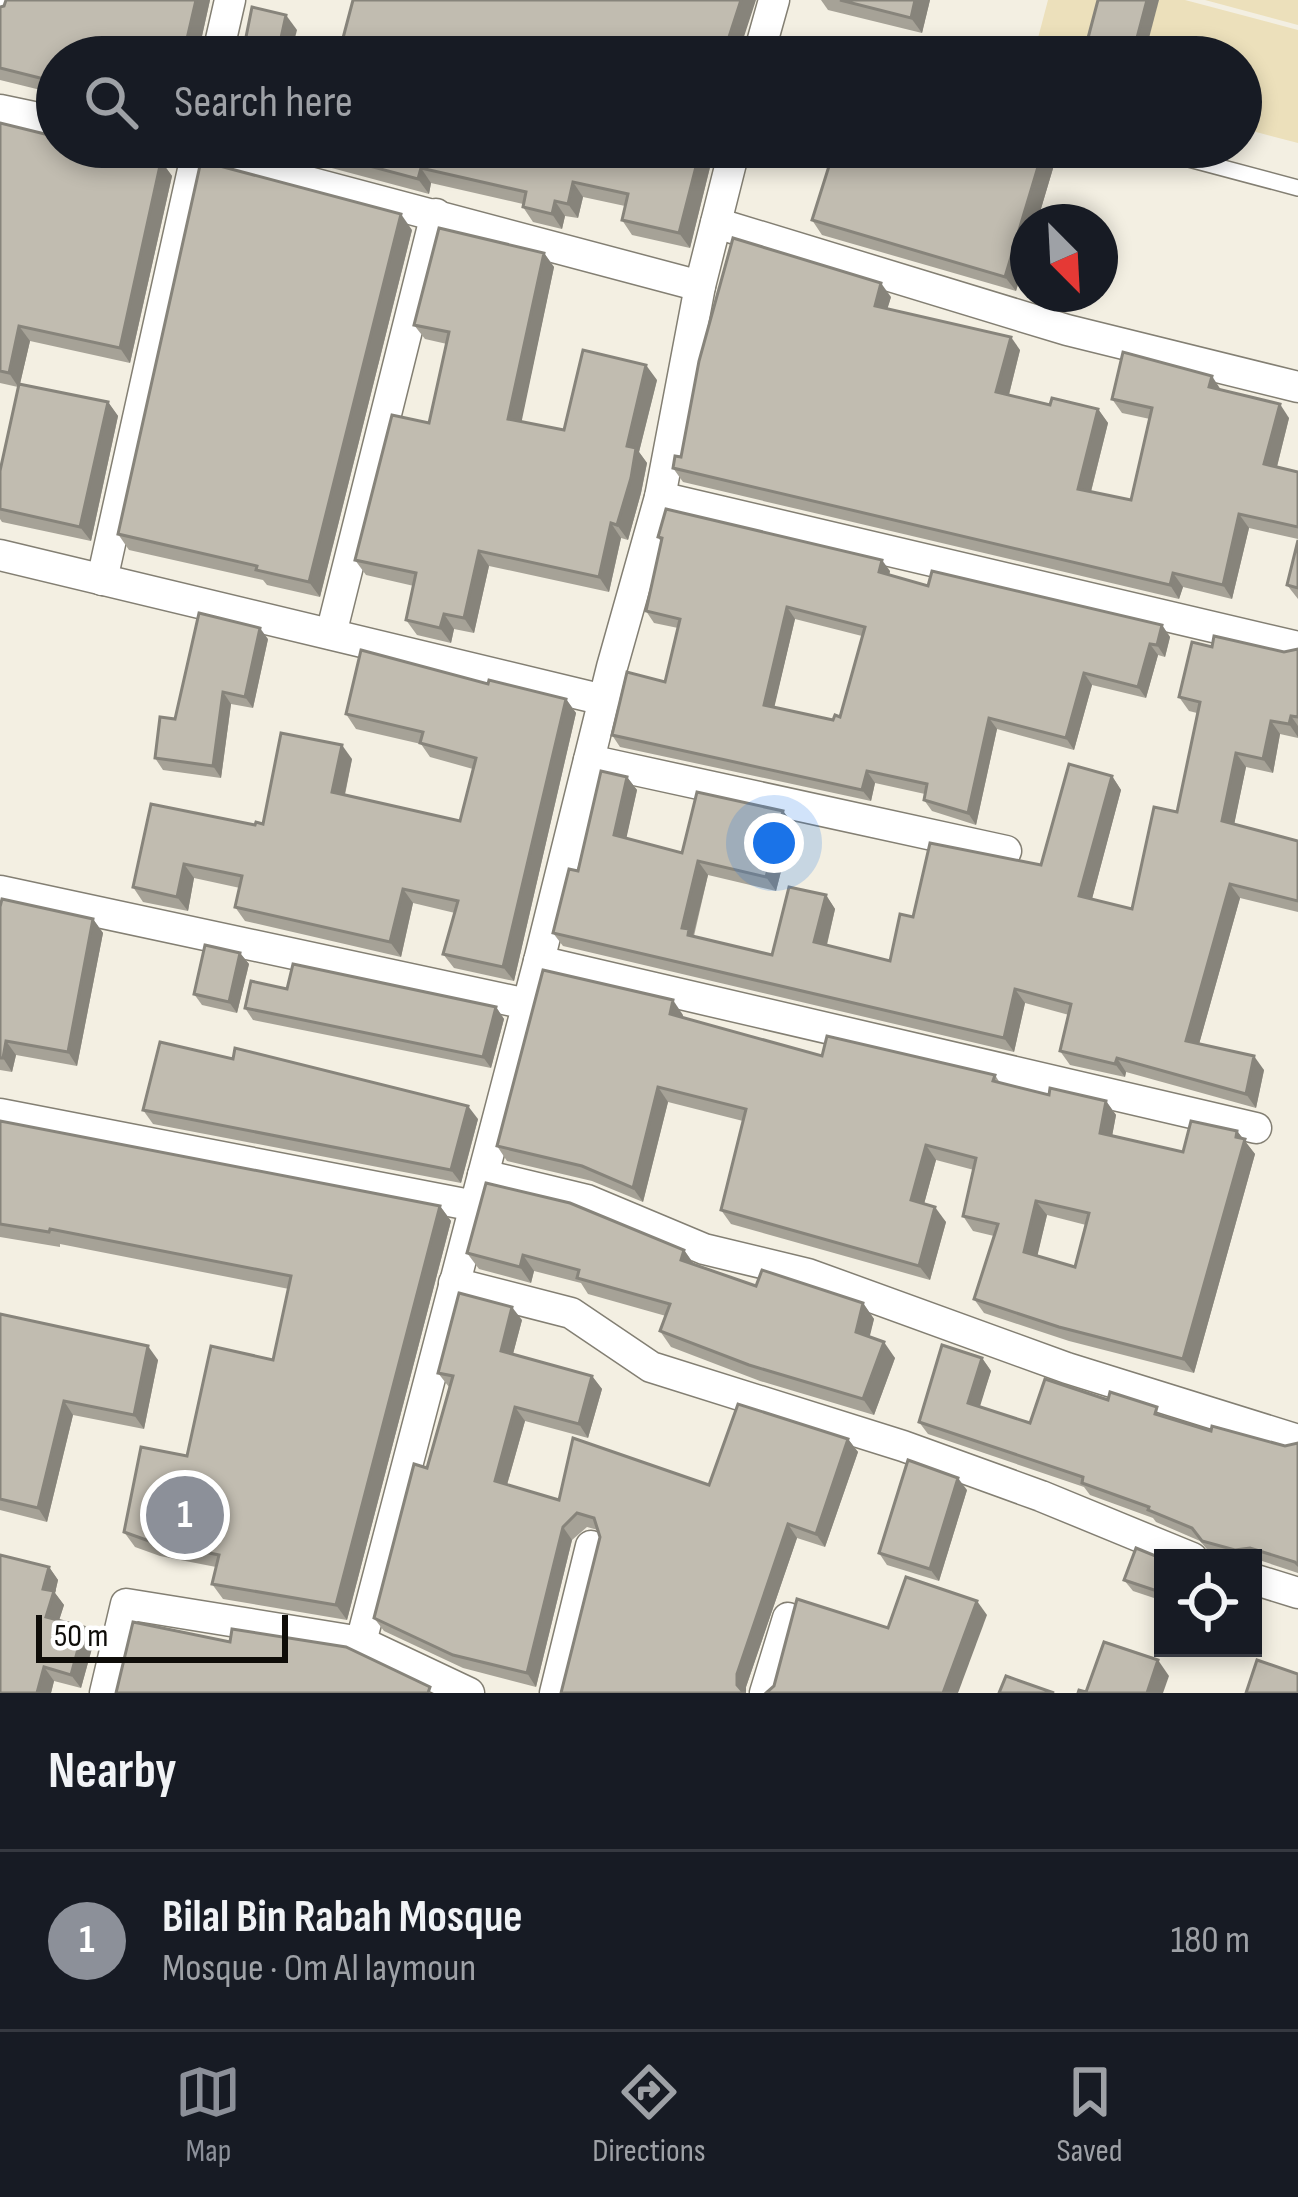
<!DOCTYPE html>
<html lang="en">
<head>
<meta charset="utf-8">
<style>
  :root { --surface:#171b24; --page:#20242c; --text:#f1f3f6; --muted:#9ea1a6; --line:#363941; --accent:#8c9099 }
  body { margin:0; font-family:"Sofia Sans Condensed",sans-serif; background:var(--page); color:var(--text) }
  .controls { position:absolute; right:36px; bottom:36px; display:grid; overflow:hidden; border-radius:0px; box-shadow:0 6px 18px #0003 }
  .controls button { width:108px; height:108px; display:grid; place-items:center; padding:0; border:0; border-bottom:3px solid var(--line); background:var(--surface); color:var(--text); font:60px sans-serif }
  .compass { position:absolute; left:1010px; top:204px; width:108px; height:108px; border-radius:50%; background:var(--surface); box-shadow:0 6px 18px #0003; rotate:156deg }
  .scale { position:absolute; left:36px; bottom:30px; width:252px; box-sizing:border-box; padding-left:12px; border:6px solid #0f0d09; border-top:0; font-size:33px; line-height:42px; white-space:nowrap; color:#0f0d09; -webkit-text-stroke:9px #fff; paint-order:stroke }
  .you { position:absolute; left:774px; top:843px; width:42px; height:42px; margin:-30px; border:9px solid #fff; border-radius:50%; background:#1a73e8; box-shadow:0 0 0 18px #1a73e833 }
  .badge { display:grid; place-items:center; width:78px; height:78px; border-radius:50%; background:var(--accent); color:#fff; font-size:39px; font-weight:700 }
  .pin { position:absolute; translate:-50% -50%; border:6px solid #fff; box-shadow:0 3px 12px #0006 }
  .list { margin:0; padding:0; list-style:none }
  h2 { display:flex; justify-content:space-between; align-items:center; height:156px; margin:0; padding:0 48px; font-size:51px }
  h2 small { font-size:39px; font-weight:400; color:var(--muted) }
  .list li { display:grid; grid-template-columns:78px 1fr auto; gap:36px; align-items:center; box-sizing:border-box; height:180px; padding:0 48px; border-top:3px solid var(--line) }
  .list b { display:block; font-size:45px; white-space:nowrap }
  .list p { margin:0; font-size:39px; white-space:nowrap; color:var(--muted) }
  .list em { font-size:39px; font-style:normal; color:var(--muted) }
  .icon { flex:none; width:66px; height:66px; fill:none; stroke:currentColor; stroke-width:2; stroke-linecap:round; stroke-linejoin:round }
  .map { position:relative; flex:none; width:1298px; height:1693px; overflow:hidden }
  .search { position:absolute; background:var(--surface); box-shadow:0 6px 18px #0003; left:36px; right:36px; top:36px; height:132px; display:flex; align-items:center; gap:30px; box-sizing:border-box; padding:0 42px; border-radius:66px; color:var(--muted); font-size:45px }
  .sheet { height:336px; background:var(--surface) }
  nav { display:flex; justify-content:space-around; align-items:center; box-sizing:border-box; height:168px; border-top:3px solid var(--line); background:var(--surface); font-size:33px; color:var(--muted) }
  nav a { display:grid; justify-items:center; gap:6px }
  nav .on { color:var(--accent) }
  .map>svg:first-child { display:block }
</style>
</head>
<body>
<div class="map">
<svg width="1298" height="1693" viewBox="0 0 1298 1693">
  <rect width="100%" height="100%" fill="#f3efe2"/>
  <!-- green -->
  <g fill="#ece0bb">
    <polygon points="1048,0 1185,0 1298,30 1298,143 1241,128 1241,57 1033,57"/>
    <polygon points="1205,0 1298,0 1298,25"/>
  </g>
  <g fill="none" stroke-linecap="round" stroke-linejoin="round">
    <!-- lane casing -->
    <g stroke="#837f73" stroke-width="18">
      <g id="lane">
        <polyline points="761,44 809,57"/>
        <polyline points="1144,147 1298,188"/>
      </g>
    </g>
    <!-- street casing -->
    <g stroke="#837f73" stroke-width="33">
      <g id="street">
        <polyline points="0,8 2,0"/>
        <polyline points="217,57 230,0"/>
        <polyline points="758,57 774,0"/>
        <polyline points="0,110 57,122"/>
        <polyline points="177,147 700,286"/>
        <polyline points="716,223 1067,330 1298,387"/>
        <polyline points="660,497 1298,647"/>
        <polyline points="0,555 604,700"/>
        <polyline points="102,580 198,147"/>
        <polyline points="331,634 436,214"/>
        <polyline points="589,760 1006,851"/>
        <polyline points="0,891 527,1004"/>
        <polyline points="539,961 1256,1128"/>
        <polyline points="0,1114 475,1206"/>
        <polyline points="483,1175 587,1200 704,1249 808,1274 1067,1368 1298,1440"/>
        <polyline points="454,1283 571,1313 651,1367 903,1446 1041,1496 1192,1558"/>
        <polyline points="1253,1579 1298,1593"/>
        <polyline points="361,1642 539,961 612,667 660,497 700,286 735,147"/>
        <polyline points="105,1693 126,1604 361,1642 469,1693"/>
        <polyline points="555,1693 591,1546"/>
        <polyline points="765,1693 788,1618"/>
      </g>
    </g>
    <!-- lane -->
    <use href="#lane" stroke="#fff" stroke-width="15"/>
    <!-- street -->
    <use href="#street" stroke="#fff" stroke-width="30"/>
  </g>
  <!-- wall -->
  <g fill="#a6a297" fill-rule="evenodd">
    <polygon points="6,0 210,0 198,54 199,57 57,57 57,94 0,80 0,7 4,6"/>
    <polygon points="821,0 930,0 922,33 828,10"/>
    <polygon points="0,123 161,161 172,176 130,363 30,341 20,384 108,402 118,416 91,541 2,522 0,519 0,471 18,387 0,383"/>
    <polygon points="253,147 715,147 690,248 632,235 622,220 625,206 583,197 578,218 565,216 562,229 533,222 523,207 523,204 431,183 429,194"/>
    <polygon points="832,147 1051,147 1057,155 1037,222 1028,222 1028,251 1016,291 822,235 812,220 834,150"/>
    <polygon points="412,230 320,597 267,585 263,580 129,550 118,534"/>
    <polygon points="544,253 554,267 521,421 564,430 657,380 639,452 647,463 641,493 628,540 621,538 609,592 489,566 474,633 454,629 451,643 417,635 406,620 414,586 366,575 355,560 429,423 447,344 425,339 414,325"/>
    <polygon points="891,297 887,309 1020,350 1009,395 1050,405 1098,409 1108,423 1091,492 1131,500 1150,419 1122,413 1112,399 1221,390 1289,418 1277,467 1298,472 1298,539 1249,528 1232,599 1183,587 1179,599 683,482 673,468 681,457"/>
    <path d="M 658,537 L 890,571 L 889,575 L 928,586 L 1162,625 L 1170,637 L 1165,657 L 1158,655 L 1146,698 L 1092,685 L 1074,750 L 997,729 L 976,825 L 932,811 L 924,800 L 925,794 L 875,783 L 871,801 L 620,747 L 612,735 L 665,682 L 678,628 L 654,623 L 646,611 L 661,542 ZM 795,619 L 862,636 L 840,717 L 833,720 L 774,707 Z"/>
    <polygon points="1298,540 1298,599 1287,585"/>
    <polygon points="268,639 253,708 231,704 221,778 163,770 155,758 175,719"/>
    <polygon points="1212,647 1284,652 1298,649 1298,738 1280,734 1273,773 1246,767 1234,824 1298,841 1298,912 1240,898 1199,1044 1264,1070 1256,1108 1126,1072 1125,1077 1070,1065 1060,1051 1069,1015 1025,1003 1014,1052 563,946 553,933 578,871 627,777 637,790 626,838 682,853 783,811 793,824 776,891 708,875 694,936 772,955 826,895 835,909 827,945 890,961 913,917 1041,865 1112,776 1121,790 1092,899 1132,909 1177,812 1197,713 1189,711 1179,697"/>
    <polygon points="488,684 566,699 576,713 514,981 454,968 443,954 455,913 413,903 401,957 245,921 235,907 240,888 194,878 188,911 143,902 133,887 255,825 263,824 352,759 345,795 460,821 473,769 430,757 421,744 356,729 346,714"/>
    <polygon points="0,907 93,919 103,933 77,1066 16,1055 12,1072 0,1070"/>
    <polygon points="240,953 249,964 237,1013 202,1005 194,994"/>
    <polygon points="287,989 496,1007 504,1019 491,1068 253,1020 245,1008"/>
    <path d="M 683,1015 L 683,1018 L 822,1056 L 995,1075 L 1000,1083 L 1049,1095 L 1106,1101 L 1116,1115 L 1112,1136 L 1183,1152 L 1237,1131 L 1255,1154 L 1194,1373 L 1069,1341 L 984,1313 L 974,1299 L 994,1236 L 973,1231 L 963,1216 L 974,1170 L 936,1160 L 924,1204 L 946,1222 L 930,1280 L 731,1224 L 721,1210 L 743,1121 L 668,1102 L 643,1202 L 592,1181 L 507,1161 L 497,1146 ZM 1047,1215 L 1086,1225 L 1075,1267 L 1037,1256 Z"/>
    <polygon points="143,1110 478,1119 461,1183 153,1124"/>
    <polygon points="0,1121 440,1206 451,1221 347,1620 223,1599 212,1584 216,1567 160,1556 135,1547 124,1532 187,1456 273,1360 289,1289 60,1244 60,1247 0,1237"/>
    <polygon points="684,1250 694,1264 756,1286 863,1303 874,1319 869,1337 895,1358 874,1415 760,1381 671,1347 660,1331 666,1316 588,1294 581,1283 534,1271 531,1283 479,1269 467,1253"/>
    <polygon points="0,1314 158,1360 144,1429 73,1415 47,1522 0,1510"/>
    <polygon points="522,1320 513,1354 592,1376 602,1389 588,1438 525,1421 507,1485 559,1500 709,1485 848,1439 858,1452 825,1547 797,1538 746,1687 746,1693 561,1693 600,1537 598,1530 587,1527 572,1540 536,1687 463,1668 384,1631 374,1618 427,1468 449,1387 438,1373"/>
    <polygon points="982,1358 991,1371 979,1407 1030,1423 1108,1400 1211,1431 1285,1446 1298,1443 1298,1573 1259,1560 1253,1561 1253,1558 1226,1558 1211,1554 1200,1541 1156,1522 1153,1518 1090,1495 1084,1487 928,1434 919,1422"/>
    <polygon points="967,1490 939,1581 887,1565 879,1553"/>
    <polygon points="1163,1559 1163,1601 1133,1591 1124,1580"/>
    <polygon points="49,1567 58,1580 55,1593 64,1605 59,1620 84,1627 94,1641 81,1688 54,1681 51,1693 0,1693"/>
  </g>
  <!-- shaded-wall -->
  <g fill="#87847b">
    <polygon points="196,0 210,0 198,54 199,57 194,57 187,39"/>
    <polygon points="741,0 756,0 739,52 741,57 735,57 729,37"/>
    <polygon points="915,0 930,0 922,33 911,18"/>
    <polygon points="1147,0 1159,0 1144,57 1132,57"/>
    <polygon points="286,15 297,30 290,57 279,47"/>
    <polygon points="701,147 715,147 690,248 679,233"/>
    <polygon points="1044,147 1051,147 1057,155 1037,222 1028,222 1028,251 1016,291 1005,277"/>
    <polygon points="161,161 172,176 130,363 120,348"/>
    <polygon points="421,168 431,183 429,194 418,179"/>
    <polygon points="573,182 583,197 578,218 568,204"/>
    <polygon points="555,201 565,216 562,229 552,214"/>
    <polygon points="401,214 412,230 320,597 309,582"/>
    <polygon points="544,253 554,267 519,434 508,419"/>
    <polygon points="881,283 891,297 884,320 875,306"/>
    <polygon points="19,326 30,341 19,388 9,373"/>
    <polygon points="1011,337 1020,350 1006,406 996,392"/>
    <polygon points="646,365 657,380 639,452 647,463 641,493 628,540 617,525 627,446"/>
    <polygon points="1212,376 1221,390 1209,387"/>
    <polygon points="108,402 118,416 91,541 80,527"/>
    <polygon points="1280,404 1289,418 1274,478 1264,464"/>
    <polygon points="1098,409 1108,423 1088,503 1078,489"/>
    <polygon points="1239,514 1249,528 1232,599 1223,585"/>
    <polygon points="611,523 621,538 609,592 599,577"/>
    <polygon points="479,551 489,566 474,633 464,618"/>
    <polygon points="882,560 890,571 887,584 879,572"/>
    <polygon points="1173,573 1183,587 1179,599 1170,585"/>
    <polygon points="787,607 795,619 772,717 764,705"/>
    <polygon points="444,614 454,629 451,643 440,628"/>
    <polygon points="1162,625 1170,637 1165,657 1157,645"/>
    <polygon points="260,628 268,639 253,708 245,697"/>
    <polygon points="1150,644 1158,655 1146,698 1138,687"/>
    <polygon points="1084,673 1092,685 1074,750 1066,738"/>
    <polygon points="223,692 231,704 221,778 213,766"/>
    <polygon points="566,699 576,713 514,981 503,967"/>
    <polygon points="1291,716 1298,726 1298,737 1289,724"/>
    <polygon points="989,718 997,729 976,825 968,813"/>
    <polygon points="1271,721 1280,734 1273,773 1263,759"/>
    <polygon points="342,745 352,759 342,807 332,792"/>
    <polygon points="1236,753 1246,767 1232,835 1222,821"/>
    <polygon points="867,771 875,783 871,801 862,790"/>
    <polygon points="1112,776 1121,790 1089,910 1079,896"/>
    <polygon points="627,777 637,790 624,849 614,835"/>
    <polygon points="783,811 793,824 776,891 766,877"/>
    <polygon points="698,861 708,875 693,936 699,943 682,928"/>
    <polygon points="184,864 194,878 188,911 177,897"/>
    <polygon points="1230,884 1240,898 1196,1055 1186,1041"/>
    <polygon points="403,889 413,903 401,957 390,942"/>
    <polygon points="826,895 835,909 824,956 814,942"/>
    <polygon points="93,919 103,933 77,1066 68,1052"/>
    <polygon points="240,953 249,964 237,1013 229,1002"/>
    <polygon points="1015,989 1025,1003 1014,1052 1004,1038"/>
    <polygon points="673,1000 683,1015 680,1029 670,1014"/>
    <polygon points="496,1007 504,1019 491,1068 483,1057"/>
    <polygon points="6,1041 16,1055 12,1072 3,1058"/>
    <polygon points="1254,1056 1264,1070 1256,1108 1246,1094"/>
    <polygon points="1117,1058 1126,1072 1125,1077 1115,1064"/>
    <polygon points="658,1087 668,1102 643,1202 633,1188"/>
    <polygon points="1106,1101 1116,1115 1110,1147 1100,1133"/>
    <polygon points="468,1106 478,1119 461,1183 451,1170"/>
    <polygon points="1237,1131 1255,1154 1194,1373 1183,1359"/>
    <polygon points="926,1145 936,1160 921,1215 911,1200"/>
    <polygon points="1036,1201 1047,1215 1035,1266 1024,1252"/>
    <polygon points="440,1206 451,1221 347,1620 336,1605"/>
    <polygon points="935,1207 946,1222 930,1280 919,1266"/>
    <polygon points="684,1250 695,1266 681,1260"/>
    <polygon points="523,1255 534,1271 531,1283 520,1267"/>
    <polygon points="863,1303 874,1319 867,1348 856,1332"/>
    <polygon points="512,1307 522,1320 510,1365 501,1351"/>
    <polygon points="884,1342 895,1358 874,1415 863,1399"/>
    <polygon points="148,1346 158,1360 144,1429 134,1415"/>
    <polygon points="982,1358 991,1371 977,1416 968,1403"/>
    <polygon points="592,1376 602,1389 588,1438 579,1424"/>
    <polygon points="64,1401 73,1415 47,1522 38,1508"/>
    <polygon points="515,1407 525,1421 504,1495 495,1481"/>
    <polygon points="848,1439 858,1452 825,1547 816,1534"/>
    <polygon points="958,1478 967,1490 939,1581 930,1569"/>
    <polygon points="788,1524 797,1538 746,1687 746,1693 743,1693 737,1685 737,1674"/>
    <polygon points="563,1527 572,1540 536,1687 527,1673"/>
    <polygon points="49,1567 58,1580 55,1593 64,1605 56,1630 46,1617 43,1589"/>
    <polygon points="977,1601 987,1615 958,1693 943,1693"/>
    <polygon points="84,1627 94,1641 81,1688 71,1675"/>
    <polygon points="1158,1660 1169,1676 1163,1693 1147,1693"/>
    <polygon points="44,1667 54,1681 51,1693 37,1693"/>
  </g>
  <!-- building -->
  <g fill="#c1bcb0" stroke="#87847b" stroke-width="3" fill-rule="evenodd">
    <polygon points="6,0 196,0 187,39 193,56 195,57 57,57 56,82 0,68 0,7 4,6"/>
    <polygon points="353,0 741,0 729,37 735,56 737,57 338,57"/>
    <polygon points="840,0 915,0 911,18"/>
    <polygon points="1098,0 1147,0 1132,57 1083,57"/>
    <polygon points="252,7 286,15 279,47 326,57 242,57"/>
    <polygon points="767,46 805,57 757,57"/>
    <polygon points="0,123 57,137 57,147 101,147 161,161 120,348 19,326 9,373 0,371"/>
    <polygon points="298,147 701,147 679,233 622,220 628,194 573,182 568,204 555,201 552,214 523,207 526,192 421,168 418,179"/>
    <polygon points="835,147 1044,147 1005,277 812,220"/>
    <polygon points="201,161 401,214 309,582 256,570 257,566 118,534"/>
    <polygon points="439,228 544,253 508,419 564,430 583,350 646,365 627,446 636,448 631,478 617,525 611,523 599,577 479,551 464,618 444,614 440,628 406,620 416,573 355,560 392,415 429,423 449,332 414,325"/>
    <polygon points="733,238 881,283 875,306 1011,337 996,392 1050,405 1052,398 1098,409 1078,489 1131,500 1152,408 1112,399 1123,352 1212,376 1209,387 1280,404 1264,464 1298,472 1298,527 1239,514 1223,585 1173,573 1170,585 673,468 675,456 681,457 699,361"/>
    <polygon points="19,384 108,402 80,527 0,509 0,471"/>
    <path d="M 666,509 L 882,560 L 879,572 L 928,586 L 932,571 L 1162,625 L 1157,645 L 1150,644 L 1138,687 L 1084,673 L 1066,738 L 989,718 L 968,813 L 924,800 L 927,784 L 867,771 L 862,790 L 612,735 L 627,672 L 665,682 L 680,619 L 646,611 L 662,538 L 658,537 ZM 787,607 L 865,627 L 840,717 L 835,715 L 833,720 L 764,705 Z"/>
    <polygon points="1298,540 1298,588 1287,585"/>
    <polygon points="199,613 260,628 245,697 223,692 213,766 155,758 160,717 175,719"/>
    <polygon points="1214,636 1284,652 1298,649 1298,717 1291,716 1289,724 1271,721 1263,759 1236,753 1222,821 1298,841 1298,901 1230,884 1186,1041 1254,1056 1246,1094 1117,1058 1115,1064 1060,1051 1071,1004 1015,989 1004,1038 553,933 569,869 578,871 601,771 627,777 614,835 682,853 697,792 783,811 766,877 698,861 682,928 689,929 688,935 772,955 789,887 826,895 814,942 890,961 900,914 913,917 930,843 1041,865 1069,764 1112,776 1079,896 1132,909 1154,807 1177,812 1200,702 1179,697 1192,642 1212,647"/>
    <polygon points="361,650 488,684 489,680 566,699 503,967 443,954 458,901 403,889 390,942 235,907 242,876 184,864 177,897 133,887 151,804 255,825 256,822 263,824 281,733 342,745 332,792 460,821 476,758 420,743 423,732 346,714"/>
    <polygon points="2,899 93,919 68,1052 6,1041 3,1058 0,1058 0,907"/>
    <polygon points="205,945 240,953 229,1002 194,994"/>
    <polygon points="293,964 496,1007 483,1057 245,1008 251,981 287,989"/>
    <path d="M 543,970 L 673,1000 L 670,1014 L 822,1056 L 827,1036 L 995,1075 L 993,1081 L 1049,1095 L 1050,1088 L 1106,1101 L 1100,1133 L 1183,1152 L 1191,1121 L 1237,1131 L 1236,1137 L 1245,1139 L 1183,1359 L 1059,1327 L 974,1299 L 998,1224 L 963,1216 L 976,1158 L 926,1145 L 911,1200 L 935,1207 L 919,1266 L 721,1210 L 746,1109 L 658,1087 L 633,1188 L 582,1166 L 497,1146 ZM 1036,1201 L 1089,1213 L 1075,1267 L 1024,1252 Z"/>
    <polygon points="160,1042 233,1059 235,1048 468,1106 451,1170 143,1110"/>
    <polygon points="0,1121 440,1206 336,1605 212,1584 219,1555 149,1541 124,1532 141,1447 187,1456 211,1346 273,1360 291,1276 50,1229 49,1232 0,1224"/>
    <polygon points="486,1183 570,1203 684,1250 681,1260 756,1286 762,1270 863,1303 856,1332 884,1342 863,1399 749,1365 660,1331 670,1304 577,1278 579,1270 523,1255 520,1267 467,1253"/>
    <polygon points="459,1293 512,1307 501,1351 592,1376 579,1424 515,1407 495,1481 559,1500 573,1438 709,1485 738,1404 848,1439 816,1534 788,1524 737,1674 737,1685 744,1693 561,1693 600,1537 594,1518 577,1513 563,1527 527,1673 453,1655 374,1618 414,1464 427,1468 453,1376 438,1373"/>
    <polygon points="0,1314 148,1346 134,1415 64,1401 38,1508 0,1499"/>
    <polygon points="942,1345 982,1358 968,1403 1030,1423 1045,1379 1108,1400 1110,1392 1157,1407 1155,1414 1211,1431 1212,1426 1285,1446 1298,1443 1298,1565 1295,1562 1250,1548 1235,1550 1202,1541 1192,1528 1148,1510 1149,1507 1082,1483 1083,1477 919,1422"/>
    <polygon points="908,1460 958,1478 930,1569 879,1553"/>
    <polygon points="1136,1548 1163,1559 1163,1593 1124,1580"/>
    <polygon points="0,1555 49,1567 43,1589 54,1591 46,1617 84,1627 71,1675 44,1667 37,1693 0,1693"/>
    <polygon points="906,1577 977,1601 943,1693 766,1693 774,1686 797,1599 888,1628"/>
    <polygon points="133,1622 230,1642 232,1629 346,1647 430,1687 428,1693 116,1693"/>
    <polygon points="1104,1642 1158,1660 1147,1693 1078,1693 1079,1690 1086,1692"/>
    <polygon points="1257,1660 1298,1674 1298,1693 1246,1693"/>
    <polygon points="1006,1676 1054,1693 999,1693"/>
  </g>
</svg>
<div class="controls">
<button><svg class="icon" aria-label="locate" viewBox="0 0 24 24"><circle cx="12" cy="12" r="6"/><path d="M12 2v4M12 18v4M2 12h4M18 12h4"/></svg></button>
</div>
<svg class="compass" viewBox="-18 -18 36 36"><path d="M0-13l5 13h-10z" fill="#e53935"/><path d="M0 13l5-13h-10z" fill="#9ea1a6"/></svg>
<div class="scale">50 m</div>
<div class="you"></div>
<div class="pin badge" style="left:185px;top:1515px">1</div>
<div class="search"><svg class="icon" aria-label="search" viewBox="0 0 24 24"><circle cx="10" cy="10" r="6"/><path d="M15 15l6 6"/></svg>Search here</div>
</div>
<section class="sheet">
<h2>Nearby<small></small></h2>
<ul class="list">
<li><span class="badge">1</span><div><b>Bilal Bin Rabah Mosque</b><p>Mosque · Om Al laymoun</p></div><em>180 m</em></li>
</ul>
</section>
<nav>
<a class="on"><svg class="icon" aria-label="map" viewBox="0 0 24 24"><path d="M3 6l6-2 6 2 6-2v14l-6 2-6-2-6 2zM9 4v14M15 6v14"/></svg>Map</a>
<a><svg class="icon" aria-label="directions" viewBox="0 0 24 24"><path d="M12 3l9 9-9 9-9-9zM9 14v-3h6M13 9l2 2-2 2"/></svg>Directions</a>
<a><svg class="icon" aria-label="saved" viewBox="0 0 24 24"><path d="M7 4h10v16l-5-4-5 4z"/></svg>Saved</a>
</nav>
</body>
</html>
